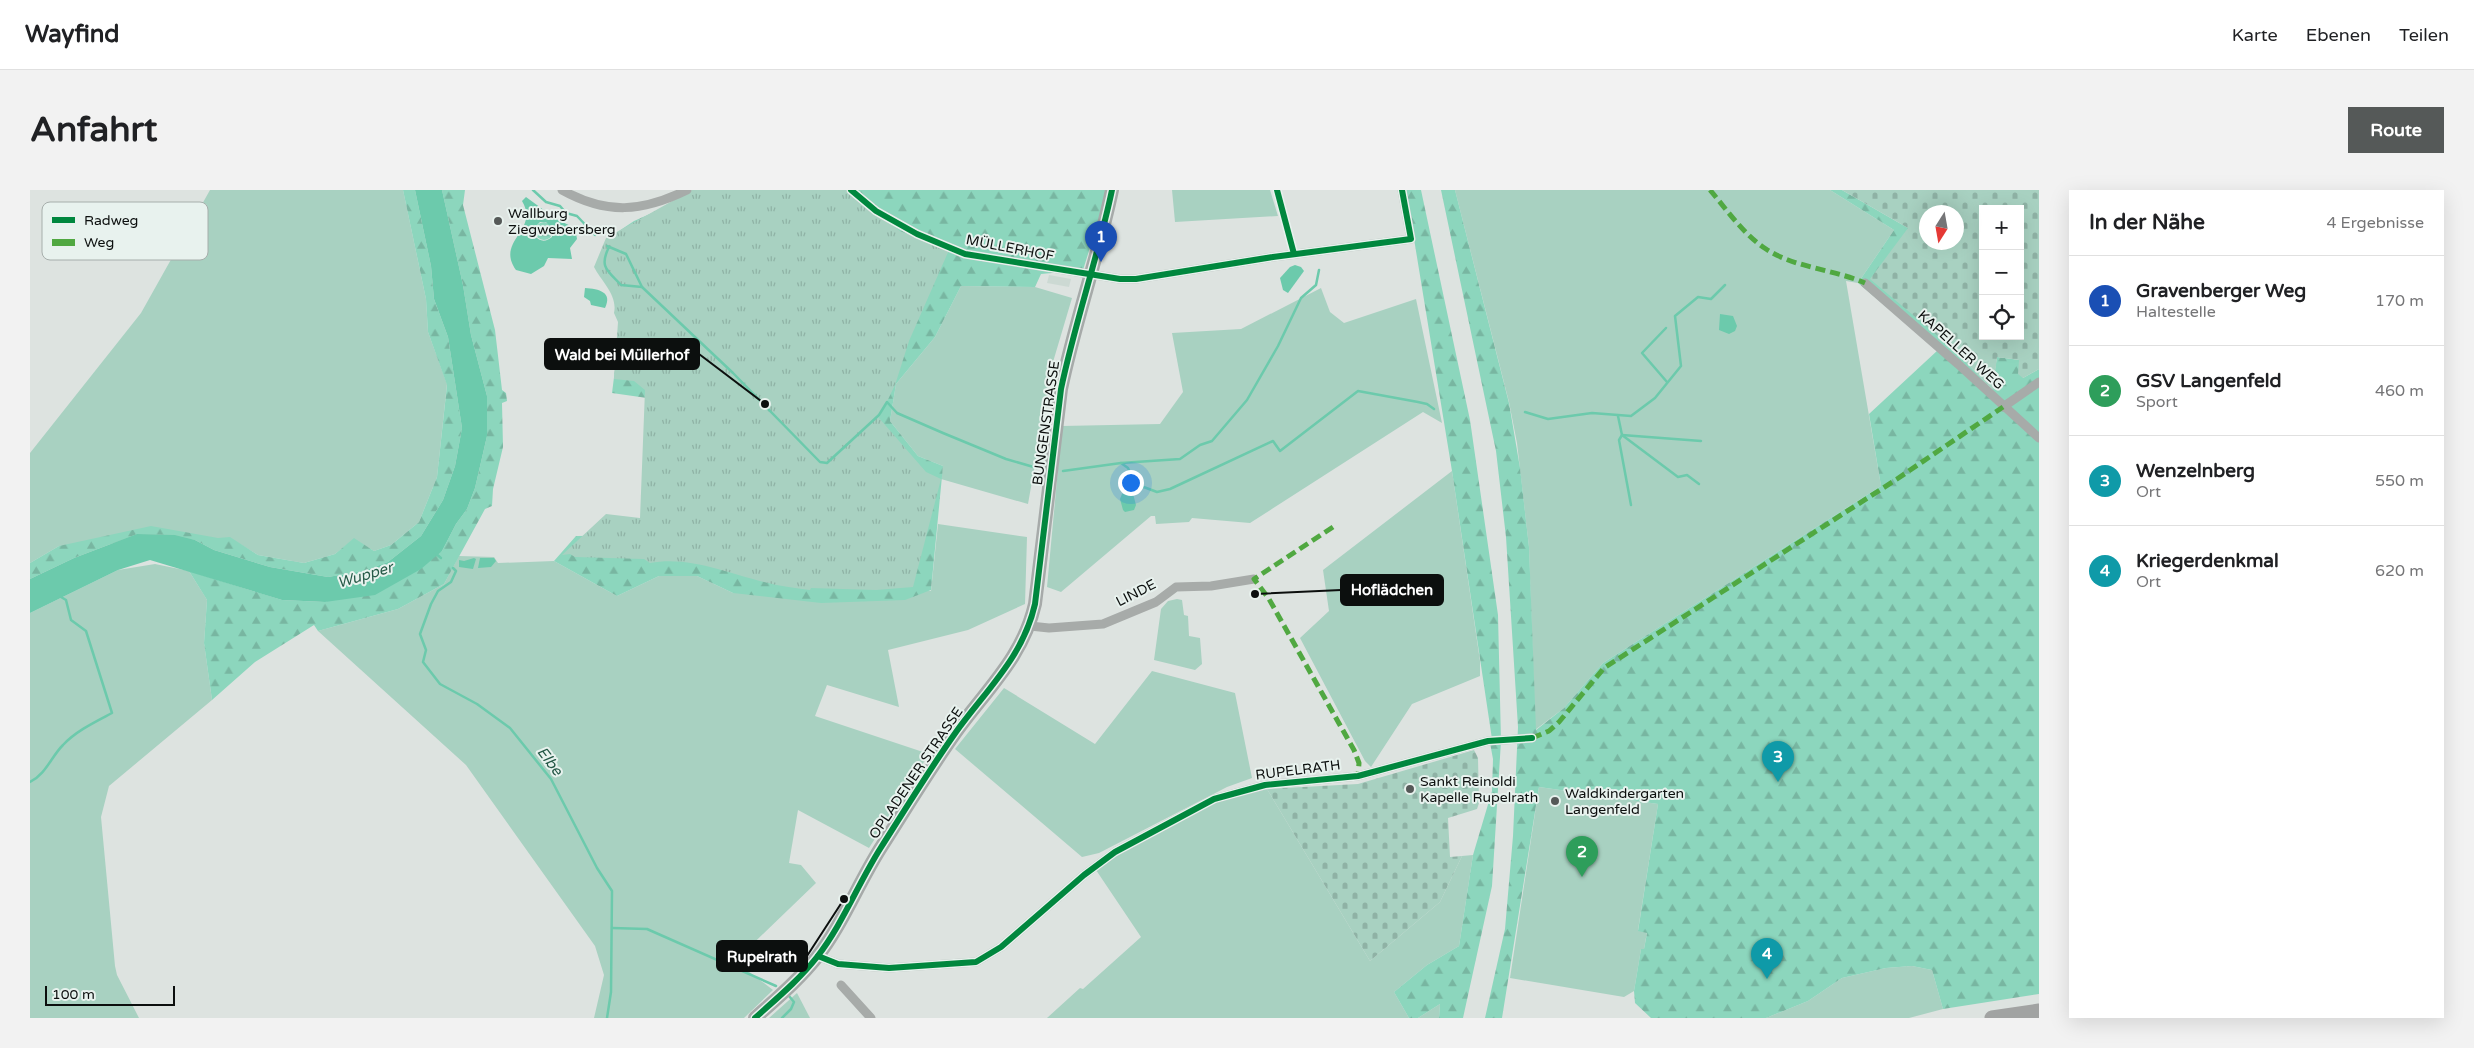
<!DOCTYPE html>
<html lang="de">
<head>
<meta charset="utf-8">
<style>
  :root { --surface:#fff; --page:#f2f2f2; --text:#202124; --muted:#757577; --line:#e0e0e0; --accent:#555958 }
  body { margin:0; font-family:"Varela Round",sans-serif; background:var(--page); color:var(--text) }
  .controls { position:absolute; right:15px; top:15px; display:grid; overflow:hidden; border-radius:0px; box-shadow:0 5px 20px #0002 }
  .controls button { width:45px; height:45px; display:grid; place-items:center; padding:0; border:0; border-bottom:1px solid var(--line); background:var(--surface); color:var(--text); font:25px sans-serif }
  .compass { position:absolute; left:1889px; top:15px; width:45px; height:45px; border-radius:50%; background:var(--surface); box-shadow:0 5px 20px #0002; rotate:191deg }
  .scale { position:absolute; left:15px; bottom:12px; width:130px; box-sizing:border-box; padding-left:5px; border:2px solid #0c0f0e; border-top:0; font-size:14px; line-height:18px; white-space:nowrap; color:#0c0f0e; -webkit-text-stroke:4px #e8f2ee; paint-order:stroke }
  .you { position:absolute; left:1100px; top:292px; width:18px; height:18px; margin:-12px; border:4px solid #fff; border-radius:50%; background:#1a73e8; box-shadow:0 0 0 8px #1a73e833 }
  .badge { display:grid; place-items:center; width:32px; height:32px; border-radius:50%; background:var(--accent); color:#fff; font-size:16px; font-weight:700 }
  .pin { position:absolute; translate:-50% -41px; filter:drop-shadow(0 1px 2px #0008) }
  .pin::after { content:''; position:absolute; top:26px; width:18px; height:15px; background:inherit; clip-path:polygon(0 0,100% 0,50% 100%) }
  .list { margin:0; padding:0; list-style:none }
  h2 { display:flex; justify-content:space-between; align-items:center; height:65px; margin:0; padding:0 20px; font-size:21px }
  h2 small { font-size:16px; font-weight:400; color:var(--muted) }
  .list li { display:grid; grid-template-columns:32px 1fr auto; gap:15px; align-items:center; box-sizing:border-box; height:90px; padding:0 20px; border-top:1px solid var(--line) }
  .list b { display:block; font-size:19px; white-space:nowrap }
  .list p { margin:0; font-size:16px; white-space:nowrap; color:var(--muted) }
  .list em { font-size:16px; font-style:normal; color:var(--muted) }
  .icon { flex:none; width:28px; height:28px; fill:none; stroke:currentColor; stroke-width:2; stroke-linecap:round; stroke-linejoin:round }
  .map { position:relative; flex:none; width:2009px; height:828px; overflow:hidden; border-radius:0px }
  header { display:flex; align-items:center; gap:30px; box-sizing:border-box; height:70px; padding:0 25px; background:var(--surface); border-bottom:1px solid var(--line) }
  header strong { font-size:24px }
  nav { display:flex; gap:28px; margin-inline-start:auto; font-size:18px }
  .intro { display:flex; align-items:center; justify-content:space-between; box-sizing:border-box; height:120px; padding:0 30px }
  h1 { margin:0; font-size:35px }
  .button { padding:12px 22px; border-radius:0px; background:var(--accent); color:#fff; font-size:18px; font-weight:700 }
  main { display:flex; gap:30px; padding:0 30px }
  aside { flex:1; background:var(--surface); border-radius:0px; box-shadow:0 5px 20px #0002 }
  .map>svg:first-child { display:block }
</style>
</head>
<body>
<header>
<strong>Wayfind</strong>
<nav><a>Karte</a><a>Ebenen</a><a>Teilen</a></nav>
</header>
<div class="intro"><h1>Anfahrt</h1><a class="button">Route</a></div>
<main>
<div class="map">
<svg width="2009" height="828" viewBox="0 0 2009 828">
  <defs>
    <pattern id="forest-firs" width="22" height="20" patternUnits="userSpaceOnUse" patternTransform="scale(1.25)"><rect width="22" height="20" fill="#8cd6bd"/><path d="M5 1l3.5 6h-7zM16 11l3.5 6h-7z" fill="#78b6a1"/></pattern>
    <pattern id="cemetery-stones" width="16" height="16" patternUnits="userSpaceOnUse" patternTransform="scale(1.25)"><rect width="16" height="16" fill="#a8d1c1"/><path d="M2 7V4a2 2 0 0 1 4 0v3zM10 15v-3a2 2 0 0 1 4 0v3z" fill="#8fb2a5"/></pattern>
    <pattern id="park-tufts" width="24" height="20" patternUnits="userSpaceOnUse" patternTransform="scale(1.25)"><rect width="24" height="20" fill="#a8d1c1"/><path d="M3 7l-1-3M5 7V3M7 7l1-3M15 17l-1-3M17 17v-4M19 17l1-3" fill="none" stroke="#8fb2a5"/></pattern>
  </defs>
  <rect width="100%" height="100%" fill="#dde3e0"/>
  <!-- built -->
  <polygon fill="#ccd9d3" points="1019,85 1041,89 1039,97 1017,93"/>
  <!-- grass -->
  <g fill="#a8d1c1">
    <polygon points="180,0 373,0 396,109 398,142 417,194 407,287 389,332 361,355 344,361 324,349 305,364 274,373 228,365 200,348 29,356 0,373 0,263 111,123"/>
    <polygon points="1142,0 1240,0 1248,26 1145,32"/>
    <polygon points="1425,0 1800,0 1864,40 1828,93 1816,91 1851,296 1573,473 1534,518 1505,540 1499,357 1487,253 1479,212"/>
    <polygon points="931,96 1005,97 1042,108 1023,172 998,314 911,289 913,276 888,266 860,231 866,194 905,147"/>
    <polygon points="1291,98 1300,122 1314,133 1386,109 1412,233 1393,222 1220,333 1162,328 1159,332 1126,334 1125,326 1121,326 1031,402 1017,397 1032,236 1130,234 1153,202 1142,143 1211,139"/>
    <polygon points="1422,281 1450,471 1450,486 1382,514 1341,577 1335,571 1270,448 1299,421 1293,380"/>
    <polygon points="908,334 997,347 995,414 938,440 858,460 869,517 797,495 785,526 899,564 839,658 768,620 759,673 771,675 786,693 705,771 743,800 714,828 564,828 574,785 565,756 436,575 288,441 368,419 414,394 429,366 464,367 468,373 524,371 587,406 629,386 667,386 703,403 901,401"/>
    <polygon points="125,374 159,381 177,410 174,453 182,510 79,596 71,627 85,776 87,785 109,828 0,828 0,423 88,380"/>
    <polygon points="1147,409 1152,410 1154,425 1158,426 1159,446 1170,448 1172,474 1165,480 1124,470 1131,419 1138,411"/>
    <polygon points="1122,481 1205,503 1222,588 1197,597 1069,663 1052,667 925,559 974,498 1065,554"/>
    <polygon points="1509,597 1628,614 1608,740 1617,742 1614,759 1611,759 1604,801 1594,807 1480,788"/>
    <polygon points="1237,599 1340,771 1410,712 1432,666 1443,665 1429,756 1397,775 1364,802 1379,828 1017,828 1050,798 1053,799 1111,747 1066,680 1082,668 1183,613"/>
    <polygon points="1882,776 1902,780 1913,819 1879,828 1736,828 1778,811 1812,788 1856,778"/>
    <polygon points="767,803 780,828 739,828"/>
    <polygon points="1410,814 1409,828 1388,828"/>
  </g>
  <!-- forest -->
  <g fill="url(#forest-firs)">
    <polygon points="373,0 385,0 401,76 404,109 418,147 432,238 425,276 413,310 391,346 358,372 333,381 298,387 240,377 184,360 165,350 145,345 107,344 44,368 0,389 0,373 29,356 121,336 188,348 200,347 228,365 274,373 305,364 324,348 344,361 361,355 389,332 407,287 417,195 398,142 396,109"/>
    <polygon points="412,0 435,0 433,15 465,140 472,200 476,203 477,211 472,213 473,257 463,299 462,316 455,319 414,394 368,419 288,441 284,435 225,472 182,510 174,453 177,410 159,381 252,410 295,412 412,361 426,334 437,319 445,298 457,246 457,206 441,145 433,95"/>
    <polygon points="674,0 1075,0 1075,10 1053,80 1011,84 1005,97 931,96 905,147 866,194 860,231 888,266 913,276 901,400 875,410 791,413 703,403 667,386 629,386 587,406 524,371 546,346 649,345 624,209 582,203 590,140 580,47 604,31"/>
    <polygon points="1376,0 1391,0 1440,230 1468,425 1471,551 1462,696 1433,828 1409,828 1410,814 1388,828 1379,828 1364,802 1397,775 1429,756 1443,665 1462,601 1463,569 1460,553 1462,549 1422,281"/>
    <polygon points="1411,0 1425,0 1479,213 1490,278 1499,357 1506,540 1534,518 1573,473 1851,296 1839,224 1908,160 1828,93 1864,40 1800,0 1812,0 1878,38 1920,156 1962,199 1967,167 1990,170 1993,188 2009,179 2009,804 1913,819 1902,780 1882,776 1856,778 1812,788 1778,811 1736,828 1621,828 1605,813 1604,801 1611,759 1614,759 1617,743 1608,741 1628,614 1509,597 1472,828 1455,828 1475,739 1483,646 1488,537 1476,347 1466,261"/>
    <circle cx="514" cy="41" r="9"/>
  </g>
  <!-- cemetery -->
  <g fill="url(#cemetery-stones)" fill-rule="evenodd">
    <path d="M 1812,0 L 2009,0 L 2009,179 L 1993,188 L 1988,184 L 1989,170 L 1967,167 L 1963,200 L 1920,156 L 1840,89 L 1878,38 ZM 1953,19 L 1990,19 L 1990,146 L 1953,146 ZM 1896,22 L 1926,22 L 1926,52 L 1896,52 Z"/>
    <polygon points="1444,560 1448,568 1449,613 1447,619 1418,628 1420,667 1432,666 1410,712 1340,771 1237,599 1328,594"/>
  </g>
  <!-- park -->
  <path fill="url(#park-tufts)" d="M 662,0 L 816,0 L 870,41 L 919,60 L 879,151 L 865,195 L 849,228 L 896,282 L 911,289 L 883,397 L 846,400 L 781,398 L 780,400 C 765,398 749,396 734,392 C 696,383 660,366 620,373 L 614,369 L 545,367 L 540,364 L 532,365 L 576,324 L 610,328 L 615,200 L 604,191 L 584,189 L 588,132 L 584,123 C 588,105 571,91 564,77 L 576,48 Z"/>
  <!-- water -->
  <g fill="#6ccaac" fill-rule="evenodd">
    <polygon points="385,0 412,0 433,95 441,145 457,206 457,246 445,298 437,319 426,334 412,361 391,379 345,405 295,412 252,410 120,370 88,380 0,423 0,389 44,368 107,344 145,345 165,350 184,360 240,377 298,387 333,381 358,372 391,346 413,310 425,276 432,238 418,147 404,109 401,76"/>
    <path d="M 496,7 L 526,29 L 545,38 L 547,49 L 540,58 L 542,69 L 518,68 L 514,76 L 501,84 L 486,80 C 465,50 510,41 492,11 ZM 510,32 L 516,32 L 522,38 L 522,47 C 516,52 510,52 505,46 L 505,37 Z"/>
    <polygon points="1265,75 1271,77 1274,81 1258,103 1253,100 1250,88 1260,77"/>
    <path d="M 555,98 C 569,99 583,102 575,118 L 561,115 L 560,111 L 554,107 Z"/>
    <polygon points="1690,124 1703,126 1707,136 1705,141 1699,144 1689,140"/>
    <polygon points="1102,300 1106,315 1104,320 1095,322 1093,320 1090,309 1092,304"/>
    <polygon points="444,368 446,369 443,379 429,377 429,370 434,371"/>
    <polygon points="450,368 464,368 466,371 461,377 448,378"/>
  </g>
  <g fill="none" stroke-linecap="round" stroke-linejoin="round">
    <!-- stream -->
    <g stroke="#6ccaac" stroke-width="2.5">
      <polyline points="503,0 516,12 530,16 536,23 547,26 565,45"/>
      <polyline points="577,56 596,64 612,97"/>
      <path d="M 579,57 C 569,77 577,80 591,95 L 612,97 L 703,183 L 790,272 L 797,273 L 849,225 L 857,212 L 867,223 L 913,243 L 976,269 L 1007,278"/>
      <polyline points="1636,138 1612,163 1637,192"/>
      <polyline points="1495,222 1518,229 1562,223 1601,226 1625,208 1651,176 1645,126 1668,107 1681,109 1695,95"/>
      <polyline points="1588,226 1592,245 1648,287 1657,285 1669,294"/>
      <polyline points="1091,273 1150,269 1170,255 1182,251 1217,210 1248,156 1271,108 1286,95 1289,80"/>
      <polyline points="1033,281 1091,273 1098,278 1101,285"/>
      <polyline points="1111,296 1127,302 1140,299 1243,251 1250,261 1328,201 1388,212 1397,214 1404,219"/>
      <polyline points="1601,315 1589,250 1592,245 1671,251"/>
      <polyline points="405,363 411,368"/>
      <polyline points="423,378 426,381 421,392 408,401 401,414 390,444 396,460 393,472 410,494 447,514 480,538 521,589 567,678 582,701 581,802 577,828"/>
      <path d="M 0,592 C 16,584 21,567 33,555 C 46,541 65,532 82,523 L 56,441 L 41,430 L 36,410 L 31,407"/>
      <polyline points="582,738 617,739 746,796"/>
      <polyline points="752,828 761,819 764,812 759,806"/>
    </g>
    <!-- minor -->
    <g stroke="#a7aba9" stroke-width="9">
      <path d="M 532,0 C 577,25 612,22 657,0"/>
      <polyline points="821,0 846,21 887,44 935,64 1090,89 1106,89 1243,67 1381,49 1372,0"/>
      <polyline points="1835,93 1928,174 2009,248"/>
      <polyline points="1973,217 2009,192"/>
      <polyline points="1000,436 1019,438 1073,434 1126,412 1146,397 1181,396 1224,389"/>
      <polyline points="788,766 808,774 859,778 946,772 971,757 1054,685 1085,662 1184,609 1235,595 1328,586 1458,551 1502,548"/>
      <polyline points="811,795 841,828"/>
    </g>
    <!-- secondary -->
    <path stroke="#a6aaa9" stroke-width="14" d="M 725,828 C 746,809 769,790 787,767 C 812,735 828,694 850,659 C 875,620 899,580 926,542 C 957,499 993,467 1005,414 L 1031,199 C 1045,132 1068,67 1082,0"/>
    <!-- primary -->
    <polyline stroke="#a1a3a2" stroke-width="15" points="1962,828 2009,821"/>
    <!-- quiet -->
    <g stroke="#50a841" stroke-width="5" stroke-dasharray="10 5" stroke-linecap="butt">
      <path d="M 1680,0 C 1697,20 1713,44 1736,59 C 1765,78 1803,79 1835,93"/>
      <polyline points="1303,337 1224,389 1239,409 1324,560 1329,573 1328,586"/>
      <polyline points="1502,548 1519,541 1529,532 1574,478 1867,289 1973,217"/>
    </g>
    <!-- cycleway casing -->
    <g stroke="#e8f2ee" stroke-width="9">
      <g id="cycleway">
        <polyline points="821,0 846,21 887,44 935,64 1090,89 1106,89 1243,67 1381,49 1372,0"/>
        <polyline points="1247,0 1264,64"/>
        <polyline points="788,766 808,774 859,778 946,772 971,757 1054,685 1085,662 1184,609 1235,595 1328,586 1458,551 1502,548"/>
        <path d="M 725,828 C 746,809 769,790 787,767 C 812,735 828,694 850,659 C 875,620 899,580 926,542 C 957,499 993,467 1005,414 L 1031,199 C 1045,132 1068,67 1082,0"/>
      </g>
    </g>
    <!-- cycleway -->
    <use href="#cycleway" stroke="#00873e" stroke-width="6"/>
  </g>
  <!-- markers -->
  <g fill="#555958" stroke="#e8f2ee" stroke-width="2">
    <circle cx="468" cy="31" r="5"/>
    <circle cx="1380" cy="599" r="5"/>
    <circle cx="1525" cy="611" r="5"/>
  </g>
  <g text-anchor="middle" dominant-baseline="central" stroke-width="4" stroke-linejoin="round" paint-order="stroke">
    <!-- poi labels -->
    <g font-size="14" fill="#0c0f0e" stroke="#e8f2ee" text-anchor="start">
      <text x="478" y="23">Wallburg<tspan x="478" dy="16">Ziegwebersberg</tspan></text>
      <text x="1390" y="591">Sankt Reinoldi<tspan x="1390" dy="16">Kapelle Rupelrath</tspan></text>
      <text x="1535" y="603">Waldkindergarten<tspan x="1535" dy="16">Langenfeld</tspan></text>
    </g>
    <!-- street labels -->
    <g font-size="14" fill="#0c0f0e" stroke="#e8f2ee">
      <text transform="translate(980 58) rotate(11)">MÜLLERHOF</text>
      <text transform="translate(1931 160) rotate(42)">KAPELLER WEG</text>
      <text transform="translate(1016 233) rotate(-82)">BUNGENSTRASSE</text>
      <text transform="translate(1106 403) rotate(-27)">LINDE</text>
      <text transform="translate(1268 580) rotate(-7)">RUPELRATH</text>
      <text transform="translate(886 583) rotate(-56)">OPLADENER STRASSE</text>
    </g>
    <!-- water labels -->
    <g font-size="15" font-style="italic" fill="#255947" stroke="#e8f2ee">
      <text transform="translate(335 385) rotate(-17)">Wupper</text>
      <text transform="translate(520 571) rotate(53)">Elbe</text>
    </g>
  </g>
  <!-- legend -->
  <rect x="12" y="12" width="166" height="58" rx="8" fill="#e8f2ee" stroke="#a6aeab" stroke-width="1"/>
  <rect x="22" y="27" width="23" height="6" fill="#00873e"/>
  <rect x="22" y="49" width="23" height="7" fill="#50a841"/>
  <g font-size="14" fill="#0c0f0e">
    <text x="54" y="35">Radweg</text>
    <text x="54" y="57">Weg</text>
  </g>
  <!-- callouts -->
  <path fill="none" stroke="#0c0f0e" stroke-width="2" d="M735 214L669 164M1225 404L1311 400M814 709L777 766"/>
  <g fill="#0c0f0e" stroke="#e8f2ee" stroke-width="2">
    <circle cx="735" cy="214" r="5"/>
    <circle cx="1225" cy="404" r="5"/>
    <circle cx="814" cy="709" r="5"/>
  </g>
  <g fill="#0c0f0e" stroke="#0c0f0e" stroke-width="2">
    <rect x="515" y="149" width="154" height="30" rx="5"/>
    <rect x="1311" y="385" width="102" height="30" rx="5"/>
    <rect x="687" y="751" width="90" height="30" rx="5"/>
  </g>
  <g font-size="15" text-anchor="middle" font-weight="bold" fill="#fff">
    <text x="592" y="170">Wald bei Müllerhof</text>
    <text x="1362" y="405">Hoflädchen</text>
    <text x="732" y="772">Rupelrath</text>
  </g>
</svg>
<div class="controls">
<button>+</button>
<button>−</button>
<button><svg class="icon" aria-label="locate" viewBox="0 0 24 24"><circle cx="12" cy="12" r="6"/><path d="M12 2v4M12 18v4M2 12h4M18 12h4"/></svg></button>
</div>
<svg class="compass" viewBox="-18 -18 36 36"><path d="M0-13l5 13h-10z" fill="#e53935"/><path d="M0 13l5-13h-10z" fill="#757577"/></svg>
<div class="scale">100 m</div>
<div class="you"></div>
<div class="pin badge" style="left:1071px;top:72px;background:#1a4fb4">1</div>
<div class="pin badge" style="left:1552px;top:687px;background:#2e9e5b">2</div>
<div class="pin badge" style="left:1748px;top:592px;background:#0f9aa8">3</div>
<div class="pin badge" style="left:1737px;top:789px;background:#0f9aa8">4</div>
</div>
<aside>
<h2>In der Nähe<small>4 Ergebnisse</small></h2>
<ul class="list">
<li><span class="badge" style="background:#1a4fb4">1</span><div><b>Gravenberger Weg</b><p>Haltestelle</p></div><em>170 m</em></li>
<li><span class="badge" style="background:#2e9e5b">2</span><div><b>GSV Langenfeld</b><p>Sport</p></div><em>460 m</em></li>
<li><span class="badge" style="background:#0f9aa8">3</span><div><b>Wenzelnberg</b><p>Ort</p></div><em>550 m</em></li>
<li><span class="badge" style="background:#0f9aa8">4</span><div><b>Kriegerdenkmal</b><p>Ort</p></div><em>620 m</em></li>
</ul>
</aside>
</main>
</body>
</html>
